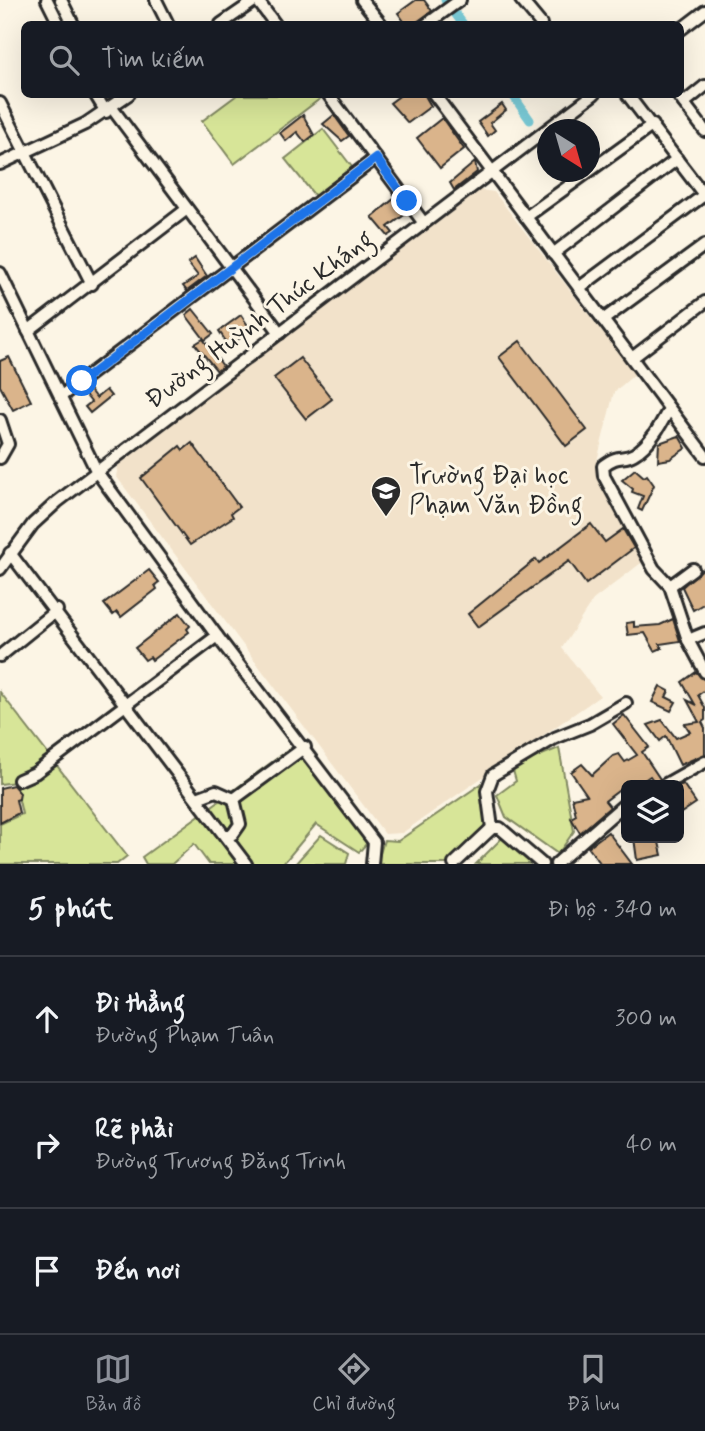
<!DOCTYPE html>
<html lang="vi">
<head>
<meta charset="utf-8">
<style>
  :root { --surface:#171b24; --page:#20242c; --text:#f1f3f6; --muted:#9ea1a6; --line:#363941; --accent:#8c9099 }
  body { margin:0; font-family:Mynerve,sans-serif; background:var(--page); color:var(--text) }
  .controls { position:absolute; right:21px; bottom:21px; display:grid; overflow:hidden; border-radius:10px; box-shadow:0 7px 28px #0002 }
  .controls button { width:63px; height:63px; display:grid; place-items:center; padding:0; border:0; border-bottom:2px solid var(--line); background:var(--surface); color:var(--text); font:35px sans-serif }
  .compass { position:absolute; left:537px; top:119px; width:63px; height:63px; border-radius:50%; background:var(--surface); box-shadow:0 7px 28px #0002; rotate:143deg }
  .stop { position:absolute; width:21px; height:21px; margin:-16px; border:5px solid #1a73e8; border-radius:50%; background:#fff }
  .stop.end { background:#1a73e8; border-color:#fff; box-shadow:0 2px 7px #0008 }
  .list { margin:0; padding:0; list-style:none }
  h2 { display:flex; justify-content:space-between; align-items:center; height:91px; margin:0; padding:0 28px; font-size:30px }
  h2 small { font-size:23px; font-weight:400; color:var(--muted) }
  .list li { display:grid; grid-template-columns:46px 1fr auto; gap:21px; align-items:center; box-sizing:border-box; height:126px; padding:0 28px; border-top:2px solid var(--line) }
  .list b { display:block; font-size:26px; white-space:nowrap }
  .list p { margin:0; font-size:23px; white-space:nowrap; color:var(--muted) }
  .list em { font-size:23px; font-style:normal; color:var(--muted) }
  .icon { flex:none; width:38px; height:38px; fill:none; stroke:currentColor; stroke-width:2; stroke-linecap:round; stroke-linejoin:round }
  .map { position:relative; flex:none; width:705px; height:864px; overflow:hidden }
  .search { position:absolute; background:var(--surface); box-shadow:0 7px 28px #0002; left:21px; right:21px; top:21px; height:77px; display:flex; align-items:center; gap:18px; box-sizing:border-box; padding:0 24px; border-radius:10px; color:var(--muted); font-size:26px }
  .sheet { height:469px; background:var(--surface) }
  nav { display:flex; justify-content:space-around; align-items:center; box-sizing:border-box; height:98px; border-top:2px solid var(--line); background:var(--surface); font-size:19px; color:var(--muted) }
  nav a { display:grid; justify-items:center; gap:4px }
  nav .on { color:var(--accent) }
  .map>svg:first-child { display:block }
</style>
</head>
<body>
<div class="map">
<svg width="705" height="864" viewBox="0 0 705 864">
  <rect width="100%" height="100%" fill="#fcf5e5"/>
  <filter id="ink" filterUnits="userSpaceOnUse"><feTurbulence type="fractalNoise" baseFrequency=".0143" numOctaves="2"/><feDisplacementMap in="SourceGraphic" scale="14" xChannelSelector="R" yChannelSelector="G"/><feConvolveMatrix kernelMatrix="1 2 1 2 8 2 1 2 1" color-interpolation-filters="sRGB"/></filter>
  <g filter="url(#ink)">
    <!-- built -->
    <polygon fill="#f2e2ca" points="480,190 494,192 635,374 614,392 597,461 645,560 593,600 562,648 600,696 402,833 385,834 116,476 119,463"/>
    <!-- green -->
    <g fill="#d7e598" stroke="#818862" stroke-width="2">
      <polygon points="319,95 321,98 234,164 202,121 237,95"/>
      <polygon points="323,129 352,167 315,196 285,159"/>
      <polygon points="0,692 127,856 117,864 0,864 0,824 22,814 15,782 0,784"/>
      <polygon points="294,746 368,842 359,852 316,824 283,864 209,864 194,844 172,864 146,864 142,857"/>
      <polygon points="559,748 574,831 558,854 506,817 497,795 516,781 512,767"/>
      <polygon points="487,780 486,827 452,864 377,864 384,840 398,841"/>
      <polygon points="507,833 543,864 476,864"/>
      <polygon points="321,835 349,853 346,864 295,864"/>
    </g>
    <g fill="none" stroke-linecap="round" stroke-linejoin="round">
      <!-- canal -->
      <g stroke="#7acad6" stroke-width="9">
        <polyline points="445,0 463,24"/>
        <polyline points="512,94 530,120"/>
      </g>
    </g>
    <!-- building -->
    <g fill="#dab48b" stroke="#2b2b2b" stroke-width="2">
      <polygon points="416,0 424,0 432,11 414,24 406,24 398,13"/>
      <polygon points="402,94 424,94 431,106 408,123 390,103"/>
      <polygon points="502,104 506,110 490,123 495,130 488,136 478,122"/>
      <polygon points="303,115 314,135 305,142 297,132 286,141 280,133"/>
      <polygon points="334,115 349,136 342,141 323,124"/>
      <polygon points="442,118 464,149 440,168 417,138"/>
      <polygon points="475,162 477,172 454,190 450,183"/>
      <polygon points="395,198 407,213 388,227 393,233 388,236 372,217"/>
      <polygon points="195,258 207,276 187,291 183,286 198,276 188,263"/>
      <polygon points="193,309 213,334 205,340 186,315"/>
      <polygon points="241,315 251,330 229,346 219,331"/>
      <polygon points="203,339 223,366 217,371 195,344"/>
      <polygon points="520,341 587,430 566,446 499,357"/>
      <polygon points="9,357 31,401 13,410 0,386 0,361"/>
      <polygon points="300,358 332,399 306,419 274,378"/>
      <polygon points="88,388 96,398 106,390 111,396 90,413 85,407 91,402 83,392"/>
      <polygon points="679,436 686,448 670,459 658,461 659,443"/>
      <polygon points="192,443 239,507 231,513 233,517 190,545 141,478 180,446 183,450"/>
      <polygon points="635,469 644,477 647,475 654,485 642,511 638,509 643,496 632,492 633,489 622,480"/>
      <polygon points="591,524 605,542 623,529 634,548 586,584 569,561 478,627 468,614 536,559 539,563"/>
      <polygon points="705,567 705,603 693,610 682,587"/>
      <polygon points="149,570 159,582 155,585 157,589 121,617 117,612 113,615 104,604"/>
      <polygon points="180,613 190,626 187,629 189,632 152,660 150,657 145,660 135,648"/>
      <polygon points="673,619 680,641 660,644 662,648 655,651 645,633 628,635 626,623 634,622 634,627 660,625"/>
      <polygon points="696,672 705,680 705,690 698,695 705,708 705,720 702,722 705,728 705,754 680,765 666,736 660,741 648,725 662,720 676,738 690,732 685,724 699,722 687,700 695,704 682,682"/>
      <polygon points="660,686 669,691 666,697 676,702 671,711 652,702"/>
      <polygon points="624,715 649,747 642,752 660,779 656,784 650,776 637,785 626,785 605,801 610,807 580,833 571,818 576,815 572,798 587,795 571,772 582,764 592,775 613,756 619,754 625,762 637,755 613,724"/>
      <polygon points="683,784 696,803 681,813 679,786"/>
      <polygon points="13,785 20,793 19,799 16,800 19,813 0,823 0,788"/>
      <polygon points="608,832 632,864 601,864 588,847"/>
      <polygon points="634,838 658,838 662,855 637,860"/>
    </g>
    <g fill="none" stroke-linecap="round" stroke-linejoin="round">
      <!-- minor casing -->
      <g stroke="#2b2b2b" stroke-width="16">
        <g id="minor">
          <polyline points="47,0 59,24"/>
          <polyline points="61,0 73,24"/>
          <polyline points="156,0 168,24"/>
          <polyline points="257,0 275,24"/>
          <polyline points="362,0 381,24"/>
          <polyline points="521,0 541,24"/>
          <polyline points="221,24 256,0"/>
          <polyline points="427,24 460,0"/>
          <polyline points="680,30 705,11"/>
          <polyline points="95,94 106,112"/>
          <polyline points="328,94 423,222"/>
          <polyline points="434,94 705,456"/>
          <polyline points="627,94 705,196"/>
          <polyline points="677,94 705,131"/>
          <polyline points="0,103 92,284"/>
          <polyline points="684,103 705,86"/>
          <polyline points="112,108 280,333"/>
          <polyline points="0,164 85,124 129,94"/>
          <polyline points="526,217 653,125"/>
          <polyline points="553,254 677,159"/>
          <polyline points="0,273 97,472 217,636 374,842 372,864"/>
          <polyline points="579,288 704,195"/>
          <polyline points="603,320 705,245"/>
          <polyline points="28,331 187,209"/>
          <polyline points="632,358 705,302"/>
          <polyline points="60,397 376,158"/>
          <path d="M 669,409 C 661,424 650,445 634,454 C 623,461 619,453 603,466 L 604,476 L 654,569 L 670,586 L 688,640 L 705,672"/>
          <polyline points="0,420 8,444 0,458"/>
          <polyline points="10,553 246,864"/>
          <polyline points="0,569 33,524 57,502 594,94"/>
          <polyline points="670,586 693,569"/>
          <polyline points="688,640 705,633"/>
          <polyline points="0,656 57,610"/>
          <polyline points="19,780 35,773 217,636"/>
          <polyline points="664,785 705,762"/>
          <polyline points="197,798 216,791 234,799"/>
          <polyline points="492,828 487,791 493,775 555,738 590,724 626,703"/>
          <polyline points="226,837 233,834 240,824 234,799 305,747"/>
          <polyline points="454,864 492,828 500,828 542,864"/>
          <polyline points="556,864 626,803"/>
        </g>
      </g>
      <!-- minor -->
      <use href="#minor" stroke="#fcf5e5" stroke-width="10"/>
    </g>
  </g>
  <g fill="none" stroke-linecap="round" stroke-linejoin="round" filter="url(#ink)">
    <!-- route -->
    <polyline stroke="#1a73e8" stroke-width="9" points="82,381 376,158 407,201"/>
  </g>
  <!-- icons -->
  <defs>
    <g id="university-pin" transform="scale(1.575)"><path d="M0 17L-7.5 6A9.5 9.5 0 1 1 7.5 6Z" fill="#2b2b2b" stroke="#fcf5e5"/><path d="M0-5L7-2L0 1L-7-2ZM-4 1L0 2.5L4 1V4Q0 6-4 4Z" fill="#fff"/></g>
  </defs>
  <g fill-rule="evenodd">
    <use href="#university-pin" x="386" y="491"/>
  </g>
  <g text-anchor="middle" dominant-baseline="central" stroke-width="6" stroke-linejoin="round" paint-order="stroke">
    <!-- street labels -->
    <g font-size="26" fill="#2b2b2b" stroke="#fcf5e5">
      <text transform="translate(260 320) rotate(-37)">Đường Huỳnh Thúc Kháng</text>
    </g>
    <!-- poi labels -->
    <g font-size="26" fill="#2b2b2b" stroke="#fcf5e5" text-anchor="start">
      <text x="409" y="476">Trường Đại học<tspan x="409" dy="30">Phạm Văn Đồng</tspan></text>
    </g>
  </g>
</svg>
<div class="controls">
<button><svg class="icon" aria-label="layers" viewBox="0 0 24 24"><path d="M12 4l9 5-9 5-9-5zM3 14l9 5 9-5"/></svg></button>
</div>
<svg class="compass" viewBox="-18 -18 36 36"><path d="M0-13l5 13h-10z" fill="#e53935"/><path d="M0 13l5-13h-10z" fill="#9ea1a6"/></svg>
<div class="stop" style="left:82px;top:381px"></div>
<div class="stop end" style="left:407px;top:201px"></div>
<div class="search"><svg class="icon" aria-label="search" viewBox="0 0 24 24"><circle cx="10" cy="10" r="6"/><path d="M15 15l6 6"/></svg>Tìm kiếm</div>
</div>
<section class="sheet">
<h2>5 phút<small>Đi bộ · 340 m</small></h2>
<ul class="list">
<li><svg class="icon" aria-label="ahead" viewBox="0 0 24 24"><path d="M12 20V5M6 11l6-6 6 6"/></svg><div><b>Đi thẳng</b><p>Đường Phạm Tuân</p></div><em>300 m</em></li>
<li><svg class="icon" aria-label="right" viewBox="0 0 24 24"><path d="M7 20v-9h11M14 6l5 5-5 5"/></svg><div><b>Rẽ phải</b><p>Đường Trương Đăng Trinh</p></div><em>40 m</em></li>
<li><svg class="icon" aria-label="arrive" viewBox="0 0 24 24"><path d="M6 21V4h12l-3 4 3 4H6"/></svg><div><b>Đến nơi</b></div></li>
</ul>
</section>
<nav>
<a class="on"><svg class="icon" aria-label="map" viewBox="0 0 24 24"><path d="M3 6l6-2 6 2 6-2v14l-6 2-6-2-6 2zM9 4v14M15 6v14"/></svg>Bản đồ</a>
<a><svg class="icon" aria-label="directions" viewBox="0 0 24 24"><path d="M12 3l9 9-9 9-9-9zM9 14v-3h6M13 9l2 2-2 2"/></svg>Chỉ đường</a>
<a><svg class="icon" aria-label="saved" viewBox="0 0 24 24"><path d="M7 4h10v16l-5-4-5 4z"/></svg>Đã lưu</a>
</nav>
</body>
</html>
